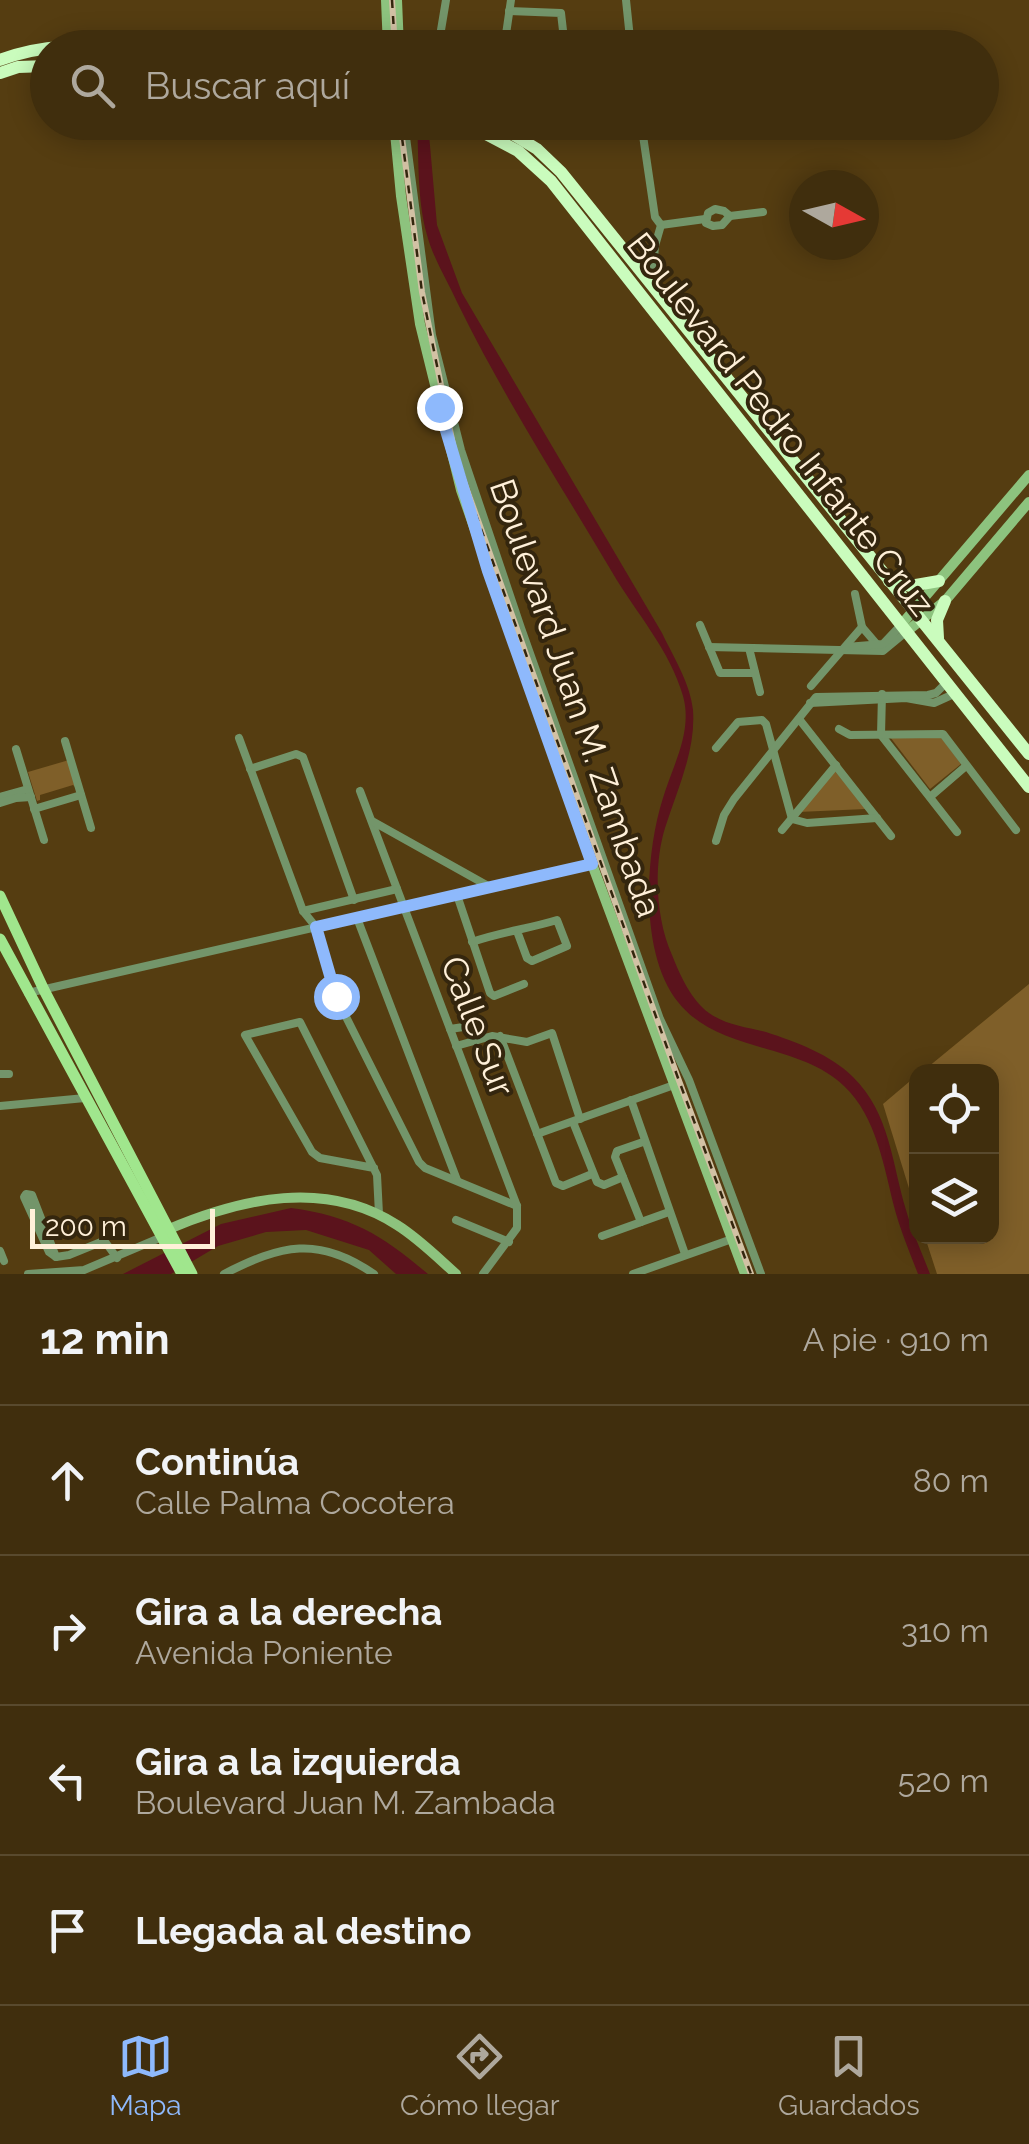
<!DOCTYPE html>
<html lang="es">
<head>
<meta charset="utf-8">
<style>
  :root { --surface:#402e0d; --page:#4b3a1b; --text:#f1f3f6; --muted:#aea89d; --line:#594a2e; --accent:#8eb9fc }
  body { margin:0; font-family:Raleway,sans-serif; background:var(--page); color:var(--text) }
  .controls { position:absolute; right:30px; bottom:30px; display:grid; overflow:hidden; border-radius:20px; box-shadow:0 5px 25px #0003 }
  .controls button { width:90px; height:90px; display:grid; place-items:center; padding:0; border:0; border-bottom:2px solid var(--line); background:var(--surface); color:var(--text); font:50px sans-serif }
  .compass { position:absolute; left:789px; top:170px; width:90px; height:90px; border-radius:50%; background:var(--surface); box-shadow:0 5px 25px #0003; rotate:98deg }
  .scale { position:absolute; left:30px; bottom:25px; width:185px; box-sizing:border-box; padding-left:10px; border:5px solid #fff0d9; border-top:0; font-size:28px; line-height:35px; white-space:nowrap; color:#fff0d9; -webkit-text-stroke:8px #34260e; paint-order:stroke }
  .stop { position:absolute; width:30px; height:30px; margin:-22px; border:8px solid #8eb9fc; border-radius:50%; background:#fff }
  .stop.end { background:#8eb9fc; border-color:#fff; box-shadow:0 2px 10px #0008 }
  .list { margin:0; padding:0; list-style:none }
  h2 { display:flex; justify-content:space-between; align-items:center; height:130px; margin:0; padding:0 40px; font-size:42px }
  h2 small { font-size:32px; font-weight:400; color:var(--muted) }
  .list li { display:grid; grid-template-columns:65px 1fr auto; gap:30px; align-items:center; box-sizing:border-box; height:150px; padding:0 40px; border-top:2px solid var(--line) }
  .list b { display:block; font-size:38px; white-space:nowrap }
  .list p { margin:0; font-size:32px; white-space:nowrap; color:var(--muted) }
  .list em { font-size:32px; font-style:normal; color:var(--muted) }
  .icon { flex:none; width:55px; height:55px; fill:none; stroke:currentColor; stroke-width:2; stroke-linecap:round; stroke-linejoin:round }
  .map { position:relative; flex:none; width:1029px; height:1274px; overflow:hidden }
  .search { position:absolute; background:var(--surface); box-shadow:0 5px 25px #0003; left:30px; right:30px; top:30px; height:110px; display:flex; align-items:center; gap:25px; box-sizing:border-box; padding:0 35px; border-radius:55px; color:var(--muted); font-size:38px }
  .sheet { height:730px; background:var(--surface) }
  nav { display:flex; justify-content:space-around; align-items:center; box-sizing:border-box; height:140px; border-top:2px solid var(--line); background:var(--surface); font-size:28px; color:var(--muted) }
  nav a { display:grid; justify-items:center; gap:5px }
  nav .on { color:var(--accent) }
  .map>svg:first-child { display:block }
</style>
</head>
<body>
<div class="map">
<svg width="1029" height="1274" viewBox="0 0 1029 1274">
  <rect width="100%" height="100%" fill="#553d11"/>
  <!-- green -->
  <g fill="#7f5f29">
    <polygon points="937,732 961,764 930,789 887,733"/>
    <polygon points="69,760 77,789 73,785 40,795 40,800 37,801 28,772"/>
    <polygon points="834,770 866,809 798,812"/>
    <polygon points="1029,984 1029,1274 937,1274 925,1237 992,1236 992,1072 922,1072"/>
    <polygon points="916,1076 916,1211 883,1104"/>
  </g>
  <!-- water -->
  <g fill="#5b131c">
    <path d="M 417,123 L 428,123 L 437,225 L 462,293 L 662,633 C 674,658 690,683 693,710 C 696,751 677,790 665,828 C 653,867 656,919 672,955 C 680,975 691,1000 709,1013 C 726,1025 746,1027 766,1032 C 796,1042 830,1054 853,1077 C 890,1113 892,1164 906,1210 C 912,1231 922,1253 930,1274 L 918,1274 C 910,1253 901,1232 895,1210 C 884,1168 877,1117 844,1086 C 798,1042 718,1053 678,1002 C 639,953 645,854 663,798 C 673,765 693,731 683,696 C 670,650 636,613 612,572 C 560,484 503,396 458,304 C 448,282 433,258 427,235 C 417,200 419,159 417,123 Z"/>
    <path d="M 291,1208 C 351,1216 382,1235 428,1274 L 396,1274 L 369,1250 L 306,1230 L 266,1232 L 218,1246 L 171,1274 L 123,1274 L 221,1224 Z"/>
  </g>
  <g fill="none" stroke-linecap="round" stroke-linejoin="round">
    <!-- street -->
    <g stroke="#73956a" stroke-width="8">
      <polyline points="626,0 631,48"/>
      <polyline points="509,11 561,13 565,48"/>
      <polyline points="438,48 446,0"/>
      <polyline points="504,48 511,0"/>
      <polyline points="404,122 432,335 461,450 521,628 660,1019 689,1080 761,1274"/>
      <polyline points="641,122 655,217 661,225 655,246 652,283"/>
      <polygon points="715,209 724,211 730,216 722,225 713,226 706,223 708,213"/>
      <polyline points="730,216 763,212"/>
      <polyline points="661,225 705,219"/>
      <polyline points="855,594 862,627 880,648"/>
      <polyline points="700,625 720,673 755,673"/>
      <polyline points="709,647 883,651 906,632"/>
      <polyline points="846,647 883,644 901,625"/>
      <polyline points="749,648 760,692"/>
      <polyline points="811,686 862,627"/>
      <polyline points="882,694 881,735 957,832"/>
      <polyline points="810,703 906,698 934,703 956,693"/>
      <polyline points="799,719 891,836"/>
      <polyline points="839,729 850,735 943,734 1016,830"/>
      <polyline points="239,738 303,911 316,927 336,997 419,1162 425,1168 517,1206"/>
      <polyline points="65,741 91,828"/>
      <polyline points="716,748 738,722 762,720 766,724 792,819 807,823 877,818"/>
      <polyline points="16,749 44,840"/>
      <polyline points="250,769 296,754 303,757 354,900"/>
      <polyline points="360,791 517,1206 517,1228 483,1274"/>
      <polyline points="0,797 28,789"/>
      <polyline points="930,797 966,766"/>
      <polyline points="0,803 16,798 31,797"/>
      <polyline points="34,809 81,795"/>
      <polyline points="372,821 490,887"/>
      <polyline points="782,830 836,765"/>
      <polyline points="716,841 724,815 734,799 816,697 928,695 936,693 947,682"/>
      <polyline points="457,895 490,993 494,996 524,984"/>
      <polyline points="303,911 397,889"/>
      <polyline points="357,918 457,1180"/>
      <path d="M 472,942 C 500,932 528,929 557,920 L 567,946 L 532,961 L 527,958 L 517,931"/>
      <polyline points="28,993 592,864"/>
      <polyline points="450,1029 470,1026 477,1040"/>
      <polyline points="500,1036 556,1183 563,1186 592,1174"/>
      <polyline points="456,1046 492,1036 527,1042 552,1033 580,1119"/>
      <polyline points="0,1074 9,1074"/>
      <polyline points="631,1100 685,1254"/>
      <polyline points="0,1106 85,1098"/>
      <polyline points="573,1122 597,1182 604,1185 623,1177"/>
      <polyline points="537,1134 674,1085"/>
      <polyline points="374,1168 320,1158 312,1152 245,1035 300,1022 377,1175 379,1214"/>
      <polygon points="26,1194 32,1195 56,1257 49,1252 24,1197"/>
      <polyline points="456,1220 509,1242"/>
      <polyline points="641,1222 615,1157 617,1151 643,1142"/>
      <polyline points="602,1236 669,1212"/>
      <polyline points="0,1251 4,1261"/>
      <polyline points="56,1257 69,1255 101,1242 106,1243 117,1258"/>
      <polyline points="28,1274 84,1270 162,1237"/>
      <path d="M 224,1274 C 281,1245 318,1235 374,1274"/>
      <polyline points="633,1274 732,1239"/>
    </g>
    <!-- secondary -->
    <g stroke="#8dc37e" stroke-width="10">
      <polyline points="386,0 388,48"/>
      <polyline points="397,0 399,48"/>
      <polyline points="394,122 401,196 420,324 461,490 592,864 745,1274"/>
      <polyline points="901,625 1029,475"/>
      <polyline points="906,632 945,601 1029,502"/>
      <path d="M 169,1229 C 242,1198 326,1179 397,1225 C 418,1238 437,1257 456,1274"/>
    </g>
    <!-- primary -->
    <g stroke="#a0e68d" stroke-width="11">
      <polyline points="0,896 44,990 192,1274"/>
      <polyline points="0,939 182,1274"/>
    </g>
    <!-- highway -->
    <g stroke="#cafcbd" stroke-width="12">
      <path d="M 0,60 C 42,44 85,44 130,48"/>
      <polyline points="0,73 18,67 48,66"/>
      <polyline points="463,122 518,151 551,181 1029,787"/>
      <polyline points="493,122 537,149 561,172 1029,754"/>
      <polyline points="889,581 910,586 939,581"/>
      <polyline points="938,638 937,620 945,601"/>
    </g>
    <!-- rail casing -->
    <g stroke="#d2c1a4" stroke-width="6">
      <g id="rail">
        <polyline points="392,0 395,48"/>
        <polyline points="400,122 422,292 456,459 678,1078 751,1274"/>
      </g>
    </g>
    <!-- rail -->
    <use href="#rail" stroke="#34260e" stroke-width="2.5" stroke-dasharray="8" stroke-linecap="butt"/>
  </g>
  <g fill="none" stroke-linecap="round" stroke-linejoin="round">
    <!-- route -->
    <polyline stroke="#8eb9fc" stroke-width="12" points="336,996 316,927 592,864 488,571 439,407"/>
  </g>
  <g text-anchor="middle" dominant-baseline="central" stroke-width="8" stroke-linejoin="round" paint-order="stroke">
    <!-- street labels -->
    <g font-size="35" fill="#fff0d9" stroke="#34260e">
      <text transform="translate(781 424) rotate(52)">Boulevard Pedro Infante Cruz</text>
      <text transform="translate(576 698) rotate(71)">Boulevard Juan M. Zambada</text>
      <text transform="translate(478 1026) rotate(69)">Calle Sur</text>
    </g>
  </g>
</svg>
<div class="controls">
<button><svg class="icon" aria-label="locate" viewBox="0 0 24 24"><circle cx="12" cy="12" r="6"/><path d="M12 2v4M12 18v4M2 12h4M18 12h4"/></svg></button>
<button><svg class="icon" aria-label="layers" viewBox="0 0 24 24"><path d="M12 4l9 5-9 5-9-5zM3 14l9 5 9-5"/></svg></button>
</div>
<svg class="compass" viewBox="-18 -18 36 36"><path d="M0-13l5 13h-10z" fill="#e53935"/><path d="M0 13l5-13h-10z" fill="#aea89d"/></svg>
<div class="scale">200 m</div>
<div class="stop" style="left:336px;top:996px"></div>
<div class="stop end" style="left:439px;top:407px"></div>
<div class="search"><svg class="icon" aria-label="search" viewBox="0 0 24 24"><circle cx="10" cy="10" r="6"/><path d="M15 15l6 6"/></svg>Buscar aquí</div>
</div>
<section class="sheet">
<h2>12 min<small>A pie · 910 m</small></h2>
<ul class="list">
<li><svg class="icon" aria-label="ahead" viewBox="0 0 24 24"><path d="M12 20V5M6 11l6-6 6 6"/></svg><div><b>Continúa</b><p>Calle Palma Cocotera</p></div><em>80 m</em></li>
<li><svg class="icon" aria-label="right" viewBox="0 0 24 24"><path d="M7 20v-9h11M14 6l5 5-5 5"/></svg><div><b>Gira a la derecha</b><p>Avenida Poniente</p></div><em>310 m</em></li>
<li><svg class="icon" aria-label="left" viewBox="0 0 24 24"><path d="M17 20v-9H6M10 6l-5 5 5 5"/></svg><div><b>Gira a la izquierda</b><p>Boulevard Juan M. Zambada</p></div><em>520 m</em></li>
<li><svg class="icon" aria-label="arrive" viewBox="0 0 24 24"><path d="M6 21V4h12l-3 4 3 4H6"/></svg><div><b>Llegada al destino</b></div></li>
</ul>
</section>
<nav>
<a class="on"><svg class="icon" aria-label="map" viewBox="0 0 24 24"><path d="M3 6l6-2 6 2 6-2v14l-6 2-6-2-6 2zM9 4v14M15 6v14"/></svg>Mapa</a>
<a><svg class="icon" aria-label="directions" viewBox="0 0 24 24"><path d="M12 3l9 9-9 9-9-9zM9 14v-3h6M13 9l2 2-2 2"/></svg>Cómo llegar</a>
<a><svg class="icon" aria-label="saved" viewBox="0 0 24 24"><path d="M7 4h10v16l-5-4-5 4z"/></svg>Guardados</a>
</nav>
</body>
</html>
